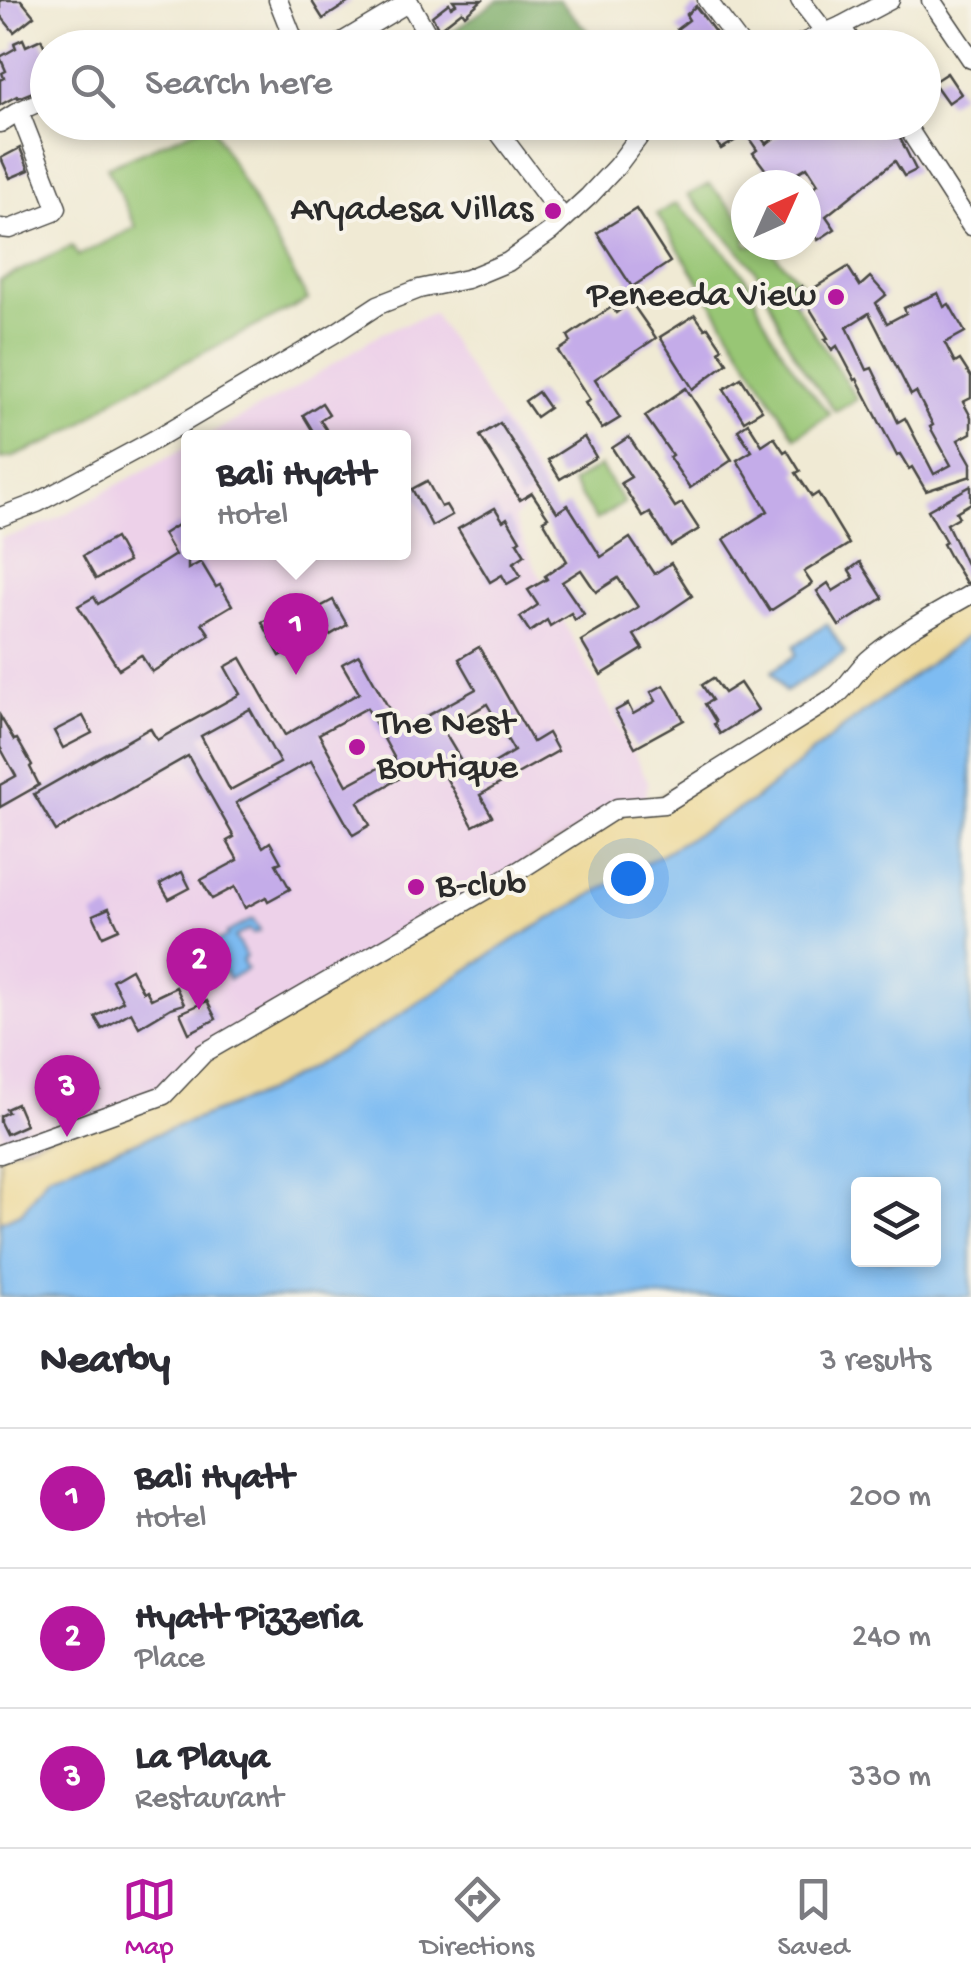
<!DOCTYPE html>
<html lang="en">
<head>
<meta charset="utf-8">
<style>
  :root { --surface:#fff; --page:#f2f2f3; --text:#2b2b33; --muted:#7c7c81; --line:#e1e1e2; --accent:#b5179e }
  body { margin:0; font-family:"Gochi Hand",sans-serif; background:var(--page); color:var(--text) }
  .controls { position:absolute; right:30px; bottom:30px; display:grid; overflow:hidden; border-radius:10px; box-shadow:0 5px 15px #0003 }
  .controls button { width:90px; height:90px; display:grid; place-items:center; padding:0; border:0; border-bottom:2px solid var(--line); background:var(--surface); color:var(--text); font:50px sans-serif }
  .compass { position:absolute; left:731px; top:170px; width:90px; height:90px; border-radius:50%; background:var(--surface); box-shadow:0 5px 15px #0003; rotate:45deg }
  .you { position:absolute; left:628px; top:878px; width:35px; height:35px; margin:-25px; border:8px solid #fff; border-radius:50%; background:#1a73e8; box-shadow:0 0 0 15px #1a73e833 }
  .badge { display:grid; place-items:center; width:65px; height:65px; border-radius:50%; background:var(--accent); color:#fff; font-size:32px; font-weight:700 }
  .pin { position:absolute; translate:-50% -82px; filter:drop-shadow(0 2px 5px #0008) }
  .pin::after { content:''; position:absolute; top:52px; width:35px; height:30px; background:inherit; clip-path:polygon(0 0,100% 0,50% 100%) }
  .popup { position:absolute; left:181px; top:430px; width:230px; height:130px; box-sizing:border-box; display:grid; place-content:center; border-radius:10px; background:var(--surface); filter:drop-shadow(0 2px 8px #0005); font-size:32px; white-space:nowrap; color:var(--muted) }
  .popup b { font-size:38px; color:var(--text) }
  .popup::after { content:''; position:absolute; left:50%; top:100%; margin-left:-20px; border:20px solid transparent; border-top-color:var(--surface) }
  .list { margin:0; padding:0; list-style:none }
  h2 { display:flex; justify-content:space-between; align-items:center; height:130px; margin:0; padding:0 40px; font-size:42px }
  h2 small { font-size:32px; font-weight:400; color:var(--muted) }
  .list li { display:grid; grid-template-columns:65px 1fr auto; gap:30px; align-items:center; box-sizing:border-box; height:140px; padding:0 40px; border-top:2px solid var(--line) }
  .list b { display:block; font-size:38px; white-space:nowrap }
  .list p { margin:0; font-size:32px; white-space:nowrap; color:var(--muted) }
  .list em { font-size:32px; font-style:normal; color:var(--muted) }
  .icon { flex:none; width:55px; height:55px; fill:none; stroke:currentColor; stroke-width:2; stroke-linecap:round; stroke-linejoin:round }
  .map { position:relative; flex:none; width:971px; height:1297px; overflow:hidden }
  .search { position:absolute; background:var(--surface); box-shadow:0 5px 15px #0003; left:30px; right:30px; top:30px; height:110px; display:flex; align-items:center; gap:25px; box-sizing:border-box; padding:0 35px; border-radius:55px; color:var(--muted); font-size:38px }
  .sheet { height:550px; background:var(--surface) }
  nav { display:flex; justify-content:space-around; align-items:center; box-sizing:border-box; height:140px; border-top:2px solid var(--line); background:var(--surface); font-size:28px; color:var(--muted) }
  nav a { display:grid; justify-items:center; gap:5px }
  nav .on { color:var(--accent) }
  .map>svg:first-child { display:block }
</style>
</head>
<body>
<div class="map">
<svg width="971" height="1297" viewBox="0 0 971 1297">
  <rect width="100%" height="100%" fill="#f7f3e8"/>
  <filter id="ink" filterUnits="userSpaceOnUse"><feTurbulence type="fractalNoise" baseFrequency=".01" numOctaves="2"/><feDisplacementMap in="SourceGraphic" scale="20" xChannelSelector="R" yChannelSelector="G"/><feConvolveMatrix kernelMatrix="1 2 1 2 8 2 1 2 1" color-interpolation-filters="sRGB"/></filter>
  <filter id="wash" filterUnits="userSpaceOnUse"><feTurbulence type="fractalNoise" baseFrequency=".0048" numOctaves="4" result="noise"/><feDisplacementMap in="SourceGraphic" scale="40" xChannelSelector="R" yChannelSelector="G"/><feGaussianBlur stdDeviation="2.25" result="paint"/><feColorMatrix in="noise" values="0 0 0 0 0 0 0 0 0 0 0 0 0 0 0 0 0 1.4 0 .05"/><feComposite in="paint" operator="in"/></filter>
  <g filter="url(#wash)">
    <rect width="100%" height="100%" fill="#f0ead4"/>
    <!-- built -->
    <polygon fill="#edd1e9" points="433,313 545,488 514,519 536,569 648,781 644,805 164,1095 0,1154 0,538 19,534 52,521 188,446 188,552 404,552 404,438 204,437 290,391 382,333"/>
    <!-- green -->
    <g fill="#98c674" stroke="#627850" stroke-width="2.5">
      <polygon points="210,123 308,300 118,396 80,425 47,443 13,457 0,459 0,280 72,246 78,256 136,227 107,167"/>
      <polygon points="709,184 746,223 746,245 766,245 801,283 789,294 857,399 835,411 803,368 785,338 760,277 747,259 688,195"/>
      <path d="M 676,203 C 699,227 727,250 745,277 C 754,290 757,305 764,319 C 781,352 805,386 830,414 L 795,437 L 657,214 Z"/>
      <polygon points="600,466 624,503 596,520 572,483"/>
    </g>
    <!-- forest -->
    <polygon fill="#7aab66" stroke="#526b48" stroke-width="2.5" points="498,0 559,0 602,47 453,47 446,36"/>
    <!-- sand -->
    <polygon fill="#eeda9e" stroke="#8c8264" stroke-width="2.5" points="971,594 971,633 843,728 753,801 505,945 377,1030 265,1093 48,1175 22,1212 0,1222 0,1154 164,1095 204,1053 617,808 645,805 836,696 866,662"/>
    <!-- water -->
    <g fill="#7ebcf2" stroke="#54748e" stroke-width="2.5" fill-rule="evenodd">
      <polygon points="827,624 845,653 785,692 772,671 796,655 794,646"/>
      <path d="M 971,633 L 971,1297 L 0,1297 L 0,1222 L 22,1212 L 48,1175 L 265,1093 L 377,1030 L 505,945 L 753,801 L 843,728 ZM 858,1184 L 934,1184 L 934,1260 L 858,1260 Z"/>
      <polygon points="253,919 260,931 253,934 249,929 235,937 246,957 242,960 247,969 229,979 223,970 220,971 208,947 228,936 227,933"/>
    </g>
    <g id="blocks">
      <!-- building -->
      <g fill="#c4ace9" fill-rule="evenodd">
        <polygon points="0,0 21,0 34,16 14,32 0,15"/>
        <polygon points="311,0 352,0 323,19"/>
        <polygon points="453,0 482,0 465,15 462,11 439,29 432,16 449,3 451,7 456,4"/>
        <polygon points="696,6 697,8 727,48 717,39 706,48 692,48 677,29 689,20 686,15"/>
        <polygon points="23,39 26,46 41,39 48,54 48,86 18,98 17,96 0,105 0,80 4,78 2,73 6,71 0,57 16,48 14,43"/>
        <polygon points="947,73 961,94 948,103 933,82"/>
        <polygon points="704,122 751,123 766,144 783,132 777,122 892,122 916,170 904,176 895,161 826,216 835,229 818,240 806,221 806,193 818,184 807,167 777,185 753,153 757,150 746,134 721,149"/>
        <polygon points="20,148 29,170 10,178 1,158"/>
        <polygon points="636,209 670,262 632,287 597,233"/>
        <path d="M 848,267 L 860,286 L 870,277 L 886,295 L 876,303 L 887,323 L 906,313 L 904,308 L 938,293 L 944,307 L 949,304 L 965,332 L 945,343 L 955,363 L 960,360 L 971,377 L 971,398 L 963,402 L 971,417 L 971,433 L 958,440 L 971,463 L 971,476 L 926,491 L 912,467 L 909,469 L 900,454 L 897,456 L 857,379 L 855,380 L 837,346 L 832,350 L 825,339 L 828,338 L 804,299 L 797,303 L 791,292 L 802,286 L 806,293 ZM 869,313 L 911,395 L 916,392 L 933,425 L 930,427 L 951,465 L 934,474 L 905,418 L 898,422 L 872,368 L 867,370 L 847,327 Z"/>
        <polygon points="631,302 656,338 595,379 620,418 602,429 585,403 590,400 558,351 571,342 568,336 584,325 612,307 616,313"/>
        <polygon points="695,315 705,329 708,327 722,348 719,351 727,363 693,389 660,337"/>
        <polygon points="741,378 762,410 744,421 724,389"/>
        <polygon points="686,388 732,460 690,488 669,457 672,455 645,416"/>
        <polygon points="538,392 549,408 536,417 525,401"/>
        <polygon points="322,403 329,414 320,420 328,432 317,438 303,415"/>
        <polygon points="500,423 557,512 568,505 601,557 630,538 654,574 671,563 692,596 634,635 643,649 601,675 581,641 638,607 618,578 596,592 581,570 562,582 584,614 575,620 571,613 550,626 547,620 530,632 520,617 538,605 528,590 547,579 545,576 567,561 543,520 548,517 532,493 520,500 480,436"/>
        <polygon points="748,423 762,445 774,437 784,452 787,450 800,471 796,473 812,497 818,493 849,544 804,572 812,584 770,611 724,539 768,511 737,460 752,451 738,430"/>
        <polygon points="584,437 596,457 560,479 548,460"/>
        <polygon points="629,437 675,507 682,503 699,529 671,546 650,513 643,517 621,483 631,477 612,448"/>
        <polygon points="427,481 441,507 446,505 452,515 432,526 412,489"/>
        <polygon points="971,486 971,503 956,512 959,517 947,524 966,564 971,561 971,582 966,583 950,557 943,544 946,542 928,510"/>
        <polygon points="495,508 503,521 507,518 520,540 517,542 525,555 513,563 521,576 507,584 502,575 490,582 458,529"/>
        <polygon points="179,524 188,540 188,569 201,562 216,587 220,585 232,605 202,623 210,635 152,672 141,655 119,669 78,606 94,597 98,604 175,555 163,534"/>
        <polygon points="115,538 128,562 96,579 83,556"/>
        <polygon points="860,562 883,598 839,626 817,591 828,583 833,591 854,578 849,570"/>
        <polygon points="302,600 309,613 333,600 347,625 330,635 327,630 280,656 262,622"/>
        <path d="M 479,647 L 533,742 L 548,733 L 558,751 L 480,795 L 492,816 L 473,826 L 435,758 L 358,802 L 370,825 L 353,835 L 311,761 L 236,803 L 263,847 L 270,842 L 281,862 L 276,864 L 290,889 L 268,901 L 266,897 L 245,908 L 235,887 L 212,899 L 201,880 L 238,860 L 227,841 L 234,837 L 188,756 L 56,831 L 34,794 L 150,728 L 157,740 L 240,694 L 225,667 L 241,658 L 285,735 L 359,693 L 342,664 L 359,655 L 401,730 L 476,689 L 459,659 ZM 487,704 L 514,751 L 471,777 L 443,730 ZM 367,708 L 395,759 L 347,785 L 319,734 ZM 250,709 L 280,763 L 230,790 L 201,736 Z"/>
        <polygon points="713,678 724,693 740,683 758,710 720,734 714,724 716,722 705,704 712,700 702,685"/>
        <polygon points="664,685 684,720 635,747 615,711 628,704 633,714 656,701 651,692"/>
        <polygon points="0,716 14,740 17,739 32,765 30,767 39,785 0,807 0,785 16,776 0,747"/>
        <polygon points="83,716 92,733 63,748 54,731"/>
        <polygon points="182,872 190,888 169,899 160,884"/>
        <polygon points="109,908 119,929 103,936 93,915"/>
        <polygon points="131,969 143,992 146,990 151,999 176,987 184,1004 171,1008 139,1027 131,1012 102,1029 95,1017 123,1001 112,980"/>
        <polygon points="207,1001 216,1019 189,1033 180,1013"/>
        <polygon points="93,1074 100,1090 82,1097 86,1107 70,1114 59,1089"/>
        <polygon points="17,1104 26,1125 6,1134 0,1122 0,1116 8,1112 6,1109"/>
      </g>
    </g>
  </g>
  <g filter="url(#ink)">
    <use href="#blocks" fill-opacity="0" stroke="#494844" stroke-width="2.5"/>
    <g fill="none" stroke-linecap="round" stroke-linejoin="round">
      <!-- minor casing -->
      <g stroke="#494844" stroke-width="21">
        <g id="minor">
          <polyline points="278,0 297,48"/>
          <polyline points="408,0 435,48"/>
          <polyline points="707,0 743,48"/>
          <polyline points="800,0 825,32"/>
          <polyline points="931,0 971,59"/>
          <polyline points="841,26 855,48"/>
          <polyline points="332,48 409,2"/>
          <polyline points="791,48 841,26 890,0"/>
          <polyline points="491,122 564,219"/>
          <polyline points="904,122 971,226"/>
          <polyline points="0,123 19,111 48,98"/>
          <polyline points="0,228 10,229 54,212 57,208 19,111"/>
          <polyline points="0,517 37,503 154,440 337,332 378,305 419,289 467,279 508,262 551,231 589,196 617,166 650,122"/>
          <path d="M 0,1154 L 164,1095 L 204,1053 L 520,870 L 617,808 L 664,804 L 836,696 C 848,686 856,671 868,660 C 893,637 941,611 971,594"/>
        </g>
      </g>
      <!-- minor -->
      <use href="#minor" stroke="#fff" stroke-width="18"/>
    </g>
  </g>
  <!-- markers -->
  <g fill="#b5179e" stroke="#f7f3e8" stroke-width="4">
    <circle cx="553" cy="211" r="10"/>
    <circle cx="836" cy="297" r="10"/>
    <circle cx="357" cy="747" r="10"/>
    <circle cx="416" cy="887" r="10"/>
  </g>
  <g text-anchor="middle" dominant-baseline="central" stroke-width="8" stroke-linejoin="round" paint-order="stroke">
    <!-- poi labels -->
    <g font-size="38" fill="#2b2b2b" stroke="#f7f3e8" text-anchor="end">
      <text x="533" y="211">Aryadesa Villas</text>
      <text x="816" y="297">Peneeda View</text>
      <text x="377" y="725" text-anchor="start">The Nest<tspan x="377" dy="44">Boutique</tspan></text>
      <text x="436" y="887" text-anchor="start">B-club</text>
    </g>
  </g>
</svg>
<div class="controls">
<button><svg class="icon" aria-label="layers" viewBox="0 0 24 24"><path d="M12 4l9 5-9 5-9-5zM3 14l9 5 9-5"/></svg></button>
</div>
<svg class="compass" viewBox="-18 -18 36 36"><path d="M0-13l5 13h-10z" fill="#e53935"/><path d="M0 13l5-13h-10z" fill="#7c7c81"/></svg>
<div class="you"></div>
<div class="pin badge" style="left:296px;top:675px">1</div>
<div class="popup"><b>Bali Hyatt</b>Hotel</div>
<div class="pin badge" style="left:199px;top:1010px">2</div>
<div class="pin badge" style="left:67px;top:1137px">3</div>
<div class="search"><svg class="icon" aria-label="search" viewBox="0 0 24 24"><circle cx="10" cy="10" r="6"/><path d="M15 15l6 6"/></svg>Search here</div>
</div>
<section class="sheet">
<h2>Nearby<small>3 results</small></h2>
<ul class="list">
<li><span class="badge">1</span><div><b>Bali Hyatt</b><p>Hotel</p></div><em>200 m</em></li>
<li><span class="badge">2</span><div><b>Hyatt Pizzeria</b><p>Place</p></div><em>240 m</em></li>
<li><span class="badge">3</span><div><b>La Playa</b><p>Restaurant</p></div><em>330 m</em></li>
</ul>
</section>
<nav>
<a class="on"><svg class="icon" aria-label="map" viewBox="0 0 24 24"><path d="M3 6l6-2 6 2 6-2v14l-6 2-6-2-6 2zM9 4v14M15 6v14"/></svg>Map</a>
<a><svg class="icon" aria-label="directions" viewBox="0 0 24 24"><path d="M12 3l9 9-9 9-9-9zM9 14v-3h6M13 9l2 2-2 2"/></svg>Directions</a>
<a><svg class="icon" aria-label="saved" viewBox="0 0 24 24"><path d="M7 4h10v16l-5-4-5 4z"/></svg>Saved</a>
</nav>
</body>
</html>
